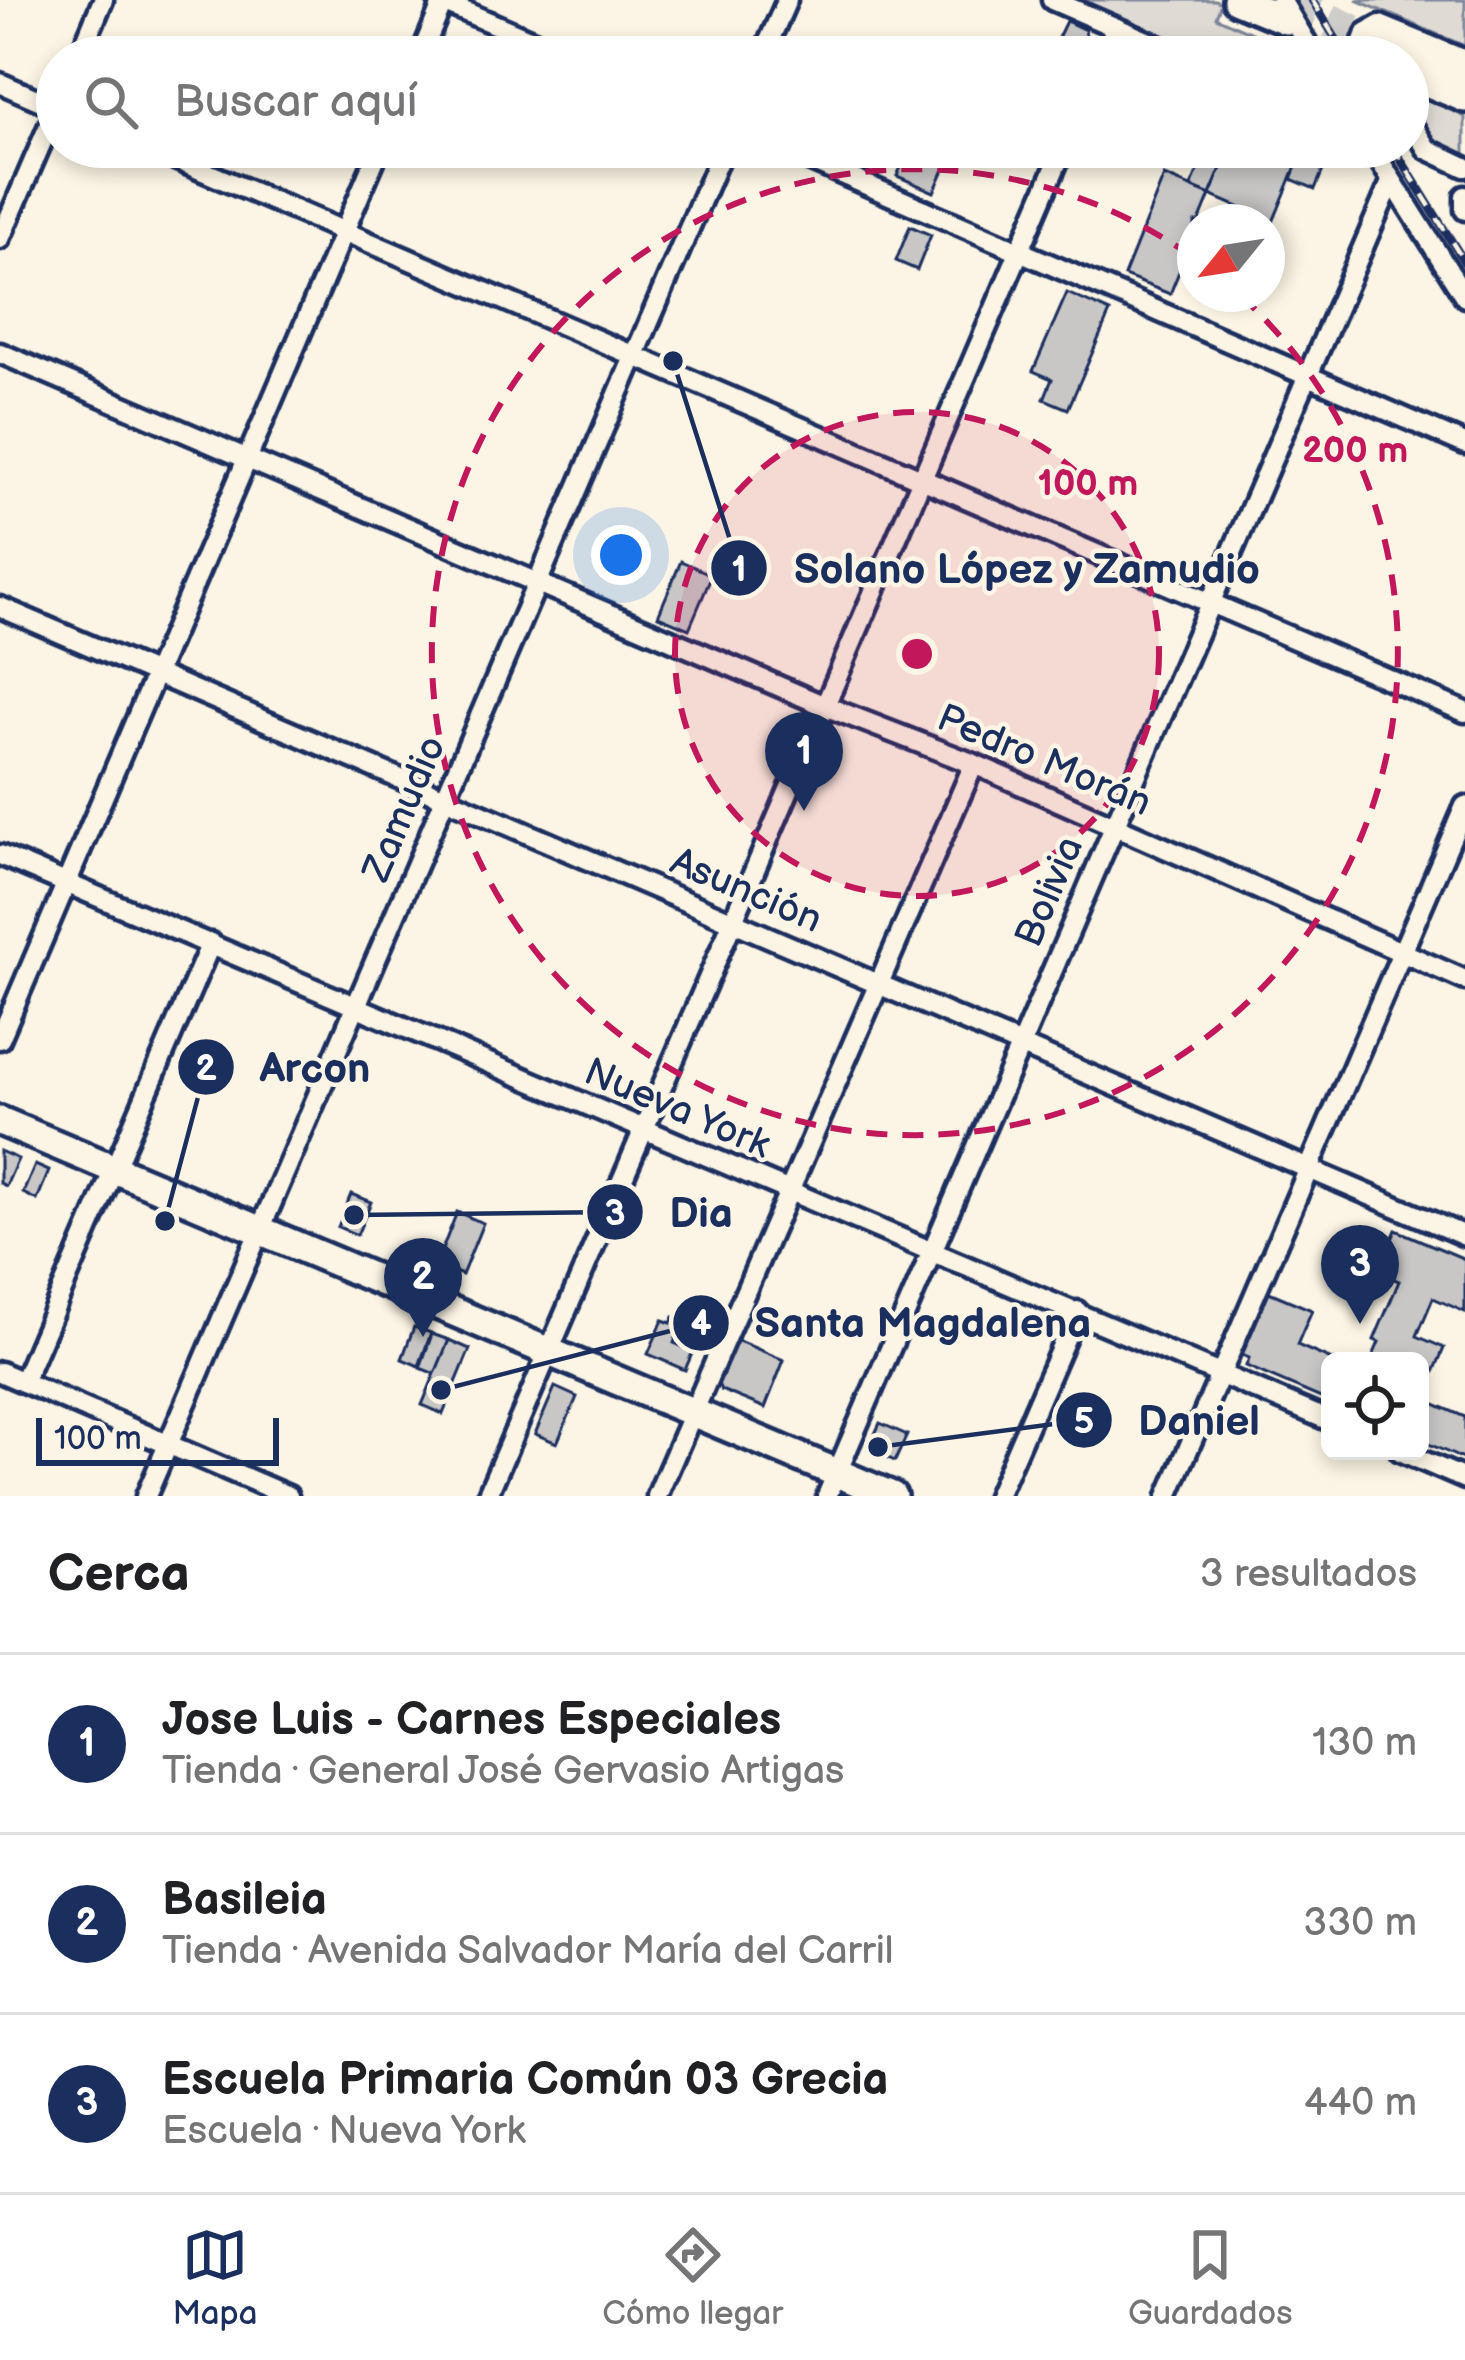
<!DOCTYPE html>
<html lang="es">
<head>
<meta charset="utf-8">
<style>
  :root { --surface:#fff; --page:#f2f2f2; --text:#202124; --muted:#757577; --line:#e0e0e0; --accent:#1b2f5e }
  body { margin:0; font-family:"Balsamiq Sans",sans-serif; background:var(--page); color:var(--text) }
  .controls { position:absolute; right:36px; bottom:36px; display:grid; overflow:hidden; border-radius:18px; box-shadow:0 6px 18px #0003 }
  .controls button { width:108px; height:108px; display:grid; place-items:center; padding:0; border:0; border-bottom:3px solid var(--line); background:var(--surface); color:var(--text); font:60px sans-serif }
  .compass { position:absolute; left:1177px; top:204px; width:108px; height:108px; border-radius:50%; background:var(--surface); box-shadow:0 6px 18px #0003; rotate:240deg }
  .scale { position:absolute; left:36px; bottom:30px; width:243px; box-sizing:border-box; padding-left:12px; border:6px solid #1b2f5e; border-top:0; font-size:33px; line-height:42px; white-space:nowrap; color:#1b2f5e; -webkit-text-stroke:9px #fcf5e5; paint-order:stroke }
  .you { position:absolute; left:621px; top:555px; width:42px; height:42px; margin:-30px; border:9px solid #fff; border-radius:50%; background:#1a73e8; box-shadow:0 0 0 18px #1a73e833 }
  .badge { display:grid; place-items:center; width:78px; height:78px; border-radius:50%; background:var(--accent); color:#fff; font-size:39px; font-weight:700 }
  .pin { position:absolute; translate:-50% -99px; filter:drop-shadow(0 3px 6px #0008) }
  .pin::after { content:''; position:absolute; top:63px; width:42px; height:36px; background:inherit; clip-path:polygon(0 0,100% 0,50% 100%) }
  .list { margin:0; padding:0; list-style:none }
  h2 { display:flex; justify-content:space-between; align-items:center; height:156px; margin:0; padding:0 48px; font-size:51px }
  h2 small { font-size:39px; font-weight:400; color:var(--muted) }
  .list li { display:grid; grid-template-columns:78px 1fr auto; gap:36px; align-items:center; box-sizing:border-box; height:180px; padding:0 48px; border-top:3px solid var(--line) }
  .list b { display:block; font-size:45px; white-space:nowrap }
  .list p { margin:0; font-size:39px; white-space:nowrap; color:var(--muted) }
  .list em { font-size:39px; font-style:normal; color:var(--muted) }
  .icon { flex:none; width:66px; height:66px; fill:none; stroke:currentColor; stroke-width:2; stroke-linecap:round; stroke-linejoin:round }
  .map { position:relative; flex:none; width:1465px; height:1496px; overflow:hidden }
  .search { position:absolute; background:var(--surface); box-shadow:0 6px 18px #0003; left:36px; right:36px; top:36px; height:132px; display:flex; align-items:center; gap:30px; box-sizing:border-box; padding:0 42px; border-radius:66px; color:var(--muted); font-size:45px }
  .sheet { height:696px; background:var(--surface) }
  nav { display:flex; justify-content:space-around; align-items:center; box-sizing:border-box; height:168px; border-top:3px solid var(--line); background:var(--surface); font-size:33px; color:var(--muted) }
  nav a { display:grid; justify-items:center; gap:6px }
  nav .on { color:var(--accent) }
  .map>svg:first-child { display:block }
</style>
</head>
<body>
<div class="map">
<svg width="1465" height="1496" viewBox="0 0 1465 1496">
  <rect width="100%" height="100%" fill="#fcf5e5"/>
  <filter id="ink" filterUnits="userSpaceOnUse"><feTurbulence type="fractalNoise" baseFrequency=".00833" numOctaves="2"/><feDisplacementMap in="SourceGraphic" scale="24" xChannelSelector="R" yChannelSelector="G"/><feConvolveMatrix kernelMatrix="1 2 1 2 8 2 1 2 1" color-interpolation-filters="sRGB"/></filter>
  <g filter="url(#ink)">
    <!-- green -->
    <g fill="#dfdbd4" stroke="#7d8599" stroke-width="3">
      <polygon points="1076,0 1215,0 1221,3 1216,17 1305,57 1212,57 1166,37 1163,42 1074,4"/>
      <polygon points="1356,0 1465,0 1465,46"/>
      <path d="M 1408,91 L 1465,117 L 1465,158 C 1440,144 1408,124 1408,91 Z"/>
    </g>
    <!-- building -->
    <g fill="#c8c7c6" stroke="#1b2f5e" stroke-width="3">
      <polygon points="1066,21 1085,30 1087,40 1079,57 1053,48"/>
      <polygon points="910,147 954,147 934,192 897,176"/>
      <polygon points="1208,147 1230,147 1210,195 1191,187"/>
      <polygon points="1230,147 1304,147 1273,222 1210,195"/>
      <polygon points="1304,147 1347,147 1342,159 1330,154 1315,189 1291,179"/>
      <polygon points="1164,176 1210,195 1199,222 1195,222 1195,232 1170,294 1124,276"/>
      <polygon points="910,226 931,235 917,270 896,261"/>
      <polygon points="1067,293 1110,312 1068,409 1044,399 1052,379 1033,371"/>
      <polygon points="681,561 712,575 689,629 658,616"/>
      <polygon points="0,1151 18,1159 6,1186 0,1183"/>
      <polygon points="35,1165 49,1171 37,1200 23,1193"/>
      <polygon points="351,1194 371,1202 357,1235 338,1227"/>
      <polygon points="457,1212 483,1223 462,1275 436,1265"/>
      <polygon points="1396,1230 1465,1259 1465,1312 1433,1298 1417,1336 1444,1348 1423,1399 1465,1417 1465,1460 1420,1440 1420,1361 1371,1361 1379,1342 1374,1340 1399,1281 1378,1272"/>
      <polygon points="1269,1292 1312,1310 1297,1345 1334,1361 1330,1361 1330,1402 1246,1366 1249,1358 1242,1355"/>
      <polygon points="674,1317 683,1321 674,1343 693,1351 685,1370 648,1354 663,1320 671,1323"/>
      <polygon points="414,1327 431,1333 419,1366 402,1359"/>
      <polygon points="432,1334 449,1340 435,1374 420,1368"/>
      <polygon points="449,1340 470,1349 443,1414 422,1405"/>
      <polygon points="736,1340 784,1360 765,1408 721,1390 718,1384"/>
      <polygon points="555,1387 577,1397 557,1443 535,1434"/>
      <polygon points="880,1423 907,1435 895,1461 868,1449"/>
    </g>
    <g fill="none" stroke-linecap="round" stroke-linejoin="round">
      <!-- secondary-tunnel -->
      <g stroke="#cfcdca" stroke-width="27" stroke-dasharray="27 14" stroke-linecap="butt">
        <polyline points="1293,0 1372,36"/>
        <polyline points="1286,20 1369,57"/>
      </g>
      <!-- street casing -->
      <g stroke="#1b2f5e" stroke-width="27">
        <g id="street">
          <polyline points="438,0 571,57"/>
          <polyline points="1052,0 1184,57"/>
          <polyline points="1281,0 1315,57"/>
          <polyline points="79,57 103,0"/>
          <polyline points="420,57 444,0"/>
          <polyline points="762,57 787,0"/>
          <polyline points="1103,57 1116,28"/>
          <polyline points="1371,57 1363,41 1366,33 1380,25 1465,60"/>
          <polyline points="0,83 57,108"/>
          <polyline points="1408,119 1427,149 1465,167"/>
          <polyline points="147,147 1465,712"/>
          <polyline points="779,147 1465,444"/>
          <polyline points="1371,147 1465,297"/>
          <polyline points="1465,196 1465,210"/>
          <polyline points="0,239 57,107"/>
          <polyline points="0,353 825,706 974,764 1465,980"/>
          <polyline points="0,607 1465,1236"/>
          <polyline points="0,855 1330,1421"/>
          <polyline points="0,1039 380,147"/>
          <polyline points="0,1372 288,1496"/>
          <polyline points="23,1382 211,943"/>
          <polyline points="1400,1451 1465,1479"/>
          <polyline points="146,1496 724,147"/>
          <polyline points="487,1496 1064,147"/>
          <polyline points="657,1496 974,764"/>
          <polyline points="827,1496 1391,182"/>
          <polyline points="997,1496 1077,1311"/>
          <polyline points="1168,1496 1465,806"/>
        </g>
      </g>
      <!-- secondary casing -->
      <g stroke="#1b2f5e" stroke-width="36">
        <g id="secondary">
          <polyline points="1237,0 1286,20"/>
          <polyline points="1372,36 1465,76"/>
          <polyline points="1408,74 1465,98"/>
          <polyline points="0,1121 892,1496"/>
        </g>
      </g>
      <!-- street -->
      <use href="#street" stroke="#fcf5e5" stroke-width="18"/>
      <!-- secondary -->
      <use href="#secondary" stroke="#fcf5e5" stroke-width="27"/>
      <!-- rail casing -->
      <g stroke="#1b2f5e" stroke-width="9">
        <g id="rail">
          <polyline points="1312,0 1347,57"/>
          <polyline points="1393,147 1465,263"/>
        </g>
      </g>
      <!-- rail -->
      <use href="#rail" stroke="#fcf5e5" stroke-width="4.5" stroke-dasharray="14" stroke-linecap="butt"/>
    </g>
  </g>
  <!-- distance rings -->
  <circle cx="917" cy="654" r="242" fill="#c2185b" fill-opacity=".12"/>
  <g fill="none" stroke="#c2185b" stroke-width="6" stroke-dasharray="21 15">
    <circle cx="917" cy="654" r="242"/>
    <path d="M1240 295A483 483 0 1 1 1194 258"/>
  </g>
  <g text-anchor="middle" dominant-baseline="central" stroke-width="9" stroke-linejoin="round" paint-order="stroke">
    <!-- street labels -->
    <g font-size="39" fill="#1b2f5e" stroke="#fcf5e5">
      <text transform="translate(1044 761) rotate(23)">Pedro Morán</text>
      <text transform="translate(405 809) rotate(-67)">Zamudio</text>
      <text transform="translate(746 891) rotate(23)">Asunción</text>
      <text transform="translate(1050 892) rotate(-67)">Bolivia</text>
      <text transform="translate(677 1109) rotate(23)">Nueva York</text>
    </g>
  </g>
  <circle cx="917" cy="654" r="18" fill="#c2185b" stroke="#fcf5e5" stroke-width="6"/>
  <g font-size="36" text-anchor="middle" font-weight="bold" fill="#c2185b" stroke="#fcf5e5" stroke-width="9" stroke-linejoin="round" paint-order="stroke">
    <text x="1355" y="462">200 m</text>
    <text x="1088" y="495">100 m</text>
  </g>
  <!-- callouts -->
  <path fill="none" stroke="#1b2f5e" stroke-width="4.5" d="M673 361L739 568M165 1221L206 1067M354 1215L615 1212M441 1390L701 1323M878 1447L1084 1420"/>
  <g fill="#1b2f5e" stroke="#fcf5e5" stroke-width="4.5">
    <circle cx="673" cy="361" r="12"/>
    <circle cx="165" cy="1221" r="12"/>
    <circle cx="354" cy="1215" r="12"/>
    <circle cx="441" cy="1390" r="12"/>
    <circle cx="878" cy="1447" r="12"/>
    <circle cx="739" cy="568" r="30"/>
    <circle cx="206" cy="1067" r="30"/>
    <circle cx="615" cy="1212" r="30"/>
    <circle cx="701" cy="1323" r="30"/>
    <circle cx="1084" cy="1420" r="30"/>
  </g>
  <g font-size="36" text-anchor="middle" font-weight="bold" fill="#fff">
    <text x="739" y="581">1</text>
    <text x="206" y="1080">2</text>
    <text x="615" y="1225">3</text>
    <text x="701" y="1335">4</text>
    <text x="1084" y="1433">5</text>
  </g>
  <g font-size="42" text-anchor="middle" font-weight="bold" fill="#1b2f5e" stroke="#fcf5e5" stroke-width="9" stroke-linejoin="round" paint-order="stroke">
    <text x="1027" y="583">Solano López y Zamudio</text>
    <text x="315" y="1082">Arcon</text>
    <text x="701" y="1227">Dia</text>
    <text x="923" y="1337">Santa Magdalena</text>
    <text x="1199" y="1435">Daniel</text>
  </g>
</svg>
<div class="controls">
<button><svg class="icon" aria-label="locate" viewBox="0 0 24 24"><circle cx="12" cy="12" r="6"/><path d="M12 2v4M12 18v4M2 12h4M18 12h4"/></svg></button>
</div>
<svg class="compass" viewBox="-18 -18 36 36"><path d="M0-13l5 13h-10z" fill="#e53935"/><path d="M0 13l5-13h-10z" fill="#757577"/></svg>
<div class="scale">100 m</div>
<div class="you"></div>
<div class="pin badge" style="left:804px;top:811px">1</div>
<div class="pin badge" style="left:423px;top:1337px">2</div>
<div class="pin badge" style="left:1360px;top:1324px">3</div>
<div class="search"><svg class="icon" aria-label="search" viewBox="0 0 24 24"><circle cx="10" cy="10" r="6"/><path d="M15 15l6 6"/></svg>Buscar aquí</div>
</div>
<section class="sheet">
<h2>Cerca<small>3 resultados</small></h2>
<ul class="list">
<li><span class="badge">1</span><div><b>Jose Luis - Carnes Especiales</b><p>Tienda · General José Gervasio Artigas</p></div><em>130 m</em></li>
<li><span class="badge">2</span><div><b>Basileia</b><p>Tienda · Avenida Salvador María del Carril</p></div><em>330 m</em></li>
<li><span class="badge">3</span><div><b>Escuela Primaria Común 03 Grecia</b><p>Escuela · Nueva York</p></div><em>440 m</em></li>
</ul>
</section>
<nav>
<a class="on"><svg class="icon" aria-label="map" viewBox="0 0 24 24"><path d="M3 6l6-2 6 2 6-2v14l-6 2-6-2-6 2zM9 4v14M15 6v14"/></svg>Mapa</a>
<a><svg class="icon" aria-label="directions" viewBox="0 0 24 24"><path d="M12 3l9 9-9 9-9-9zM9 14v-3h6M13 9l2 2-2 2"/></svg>Cómo llegar</a>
<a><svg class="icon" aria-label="saved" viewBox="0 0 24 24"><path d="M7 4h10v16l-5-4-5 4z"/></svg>Guardados</a>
</nav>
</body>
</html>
